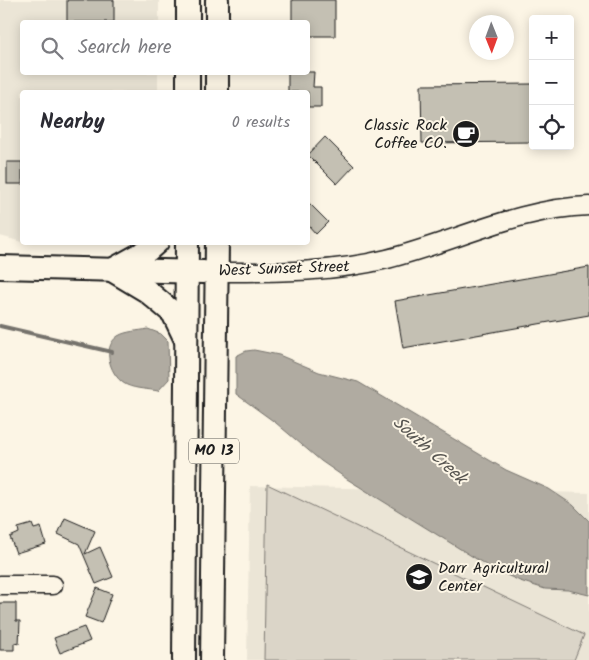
<!DOCTYPE html>
<html lang="en">
<head>
<meta charset="utf-8">
<style>
  :root { --surface:#fff; --page:#f7f7f7; --text:#2b2b33; --muted:#7c7c81; --line:#e1e1e2 }
  body { margin:0; font-family:Kalam,sans-serif; background:var(--page); color:var(--text) }
  .controls { position:absolute; right:15px; top:15px; display:grid; overflow:hidden; border-radius:5px; box-shadow:0 2px 12px #0003 }
  .controls button { width:45px; height:45px; display:grid; place-items:center; padding:0; border:0; border-bottom:1px solid var(--line); background:var(--surface); color:var(--text); font:25px sans-serif }
  .compass { position:absolute; left:469px; top:15px; width:45px; height:45px; border-radius:50%; background:var(--surface); box-shadow:0 2px 12px #0003; rotate:179deg }
  .list { margin:0; padding:0; list-style:none }
  h2 { display:flex; justify-content:space-between; align-items:center; height:65px; margin:0; padding:0 20px; font-size:21px }
  h2 small { font-size:16px; font-weight:400; color:var(--muted) }
  .icon { flex:none; width:28px; height:28px; fill:none; stroke:currentColor; stroke-width:2; stroke-linecap:round; stroke-linejoin:round }
  .map { position:relative; flex:none; width:589px; height:660px; overflow:hidden }
  .search { position:absolute; background:var(--surface); box-shadow:0 2px 12px #0003; left:20px; top:20px; width:290px; height:55px; display:flex; align-items:center; gap:12px; box-sizing:border-box; padding:0 18px; border-radius:5px; color:var(--muted); font-size:19px }
  .panel { position:absolute; background:var(--surface); box-shadow:0 2px 12px #0003; left:20px; top:90px; width:290px; height:155px; border-radius:5px }
  .map>svg:first-child { display:block }
</style>
</head>
<body>
<div class="map">
<svg width="589" height="660" viewBox="0 0 589 660">
  <rect width="100%" height="100%" fill="#fcf5e5"/>
  <filter id="ink" filterUnits="userSpaceOnUse"><feTurbulence type="fractalNoise" baseFrequency=".02" numOctaves="2"/><feDisplacementMap in="SourceGraphic" scale="10" xChannelSelector="R" yChannelSelector="G"/><feConvolveMatrix kernelMatrix="1 2 1 2 8 2 1 2 1" color-interpolation-filters="sRGB"/></filter>
  <g filter="url(#ink)">
    <!-- built -->
    <g fill="#ebe5d6">
      <polygon points="0,0 159,0 159,22 22,22 22,72 158,73 158,92 22,92 22,242 0,236"/>
      <polygon points="250,486 589,493 589,660 247,660"/>
    </g>
    <!-- green -->
    <polygon fill="#dbd5c8" stroke="#7c7872" points="267,484 584,635 574,660 264,660"/>
    <!-- water -->
    <g fill="#b0aba1" stroke="#75726c">
      <path d="M 148,329 L 161,334 L 168,341 L 169,379 L 158,391 C 148,389 136,389 127,385 C 111,378 100,348 118,336 C 126,331 139,331 148,329 Z"/>
      <polygon points="254,350 279,355 319,372 358,382 506,470 549,489 573,505 589,521 589,595 568,590 545,589 520,581 491,568 347,479 321,461 276,423 236,394 236,356 246,351"/>
    </g>
    <g fill="none" stroke-linecap="round" stroke-linejoin="round">
      <!-- stream -->
      <polyline stroke="#75726c" stroke-width="4" points="0,326 112,352"/>
    </g>
    <!-- building -->
    <g fill="#c4c0b3" stroke="#1c1c1c">
      <rect x="67" y="0" width="47" height="22"/>
      <polygon points="292,0 335,0 335,36 308,36 308,22 292,22"/>
      <polygon points="288,72 314,72 313,87 321,87 321,107 308,107 308,92 288,92"/>
      <polygon points="533,84 533,142 422,143 421,85"/>
      <polygon points="325,137 354,166 337,184 308,155"/>
      <rect x="7" y="162" width="15" height="22"/>
      <polygon points="308,202 328,222 316,234 308,225"/>
      <polygon points="589,267 589,315 403,348 395,301"/>
      <polygon points="65,518 95,531 85,554 100,547 113,577 96,584 79,544 58,534"/>
      <polygon points="32,524 34,529 41,527 46,544 16,553 10,537 19,533 18,528"/>
      <polygon points="97,588 112,594 101,623 85,617"/>
      <polygon points="0,603 16,603 16,621 20,621 19,644 14,643 14,650 0,650"/>
      <polygon points="84,627 90,641 60,653 54,638"/>
    </g>
    <g fill="none" stroke-linecap="round" stroke-linejoin="round">
      <!-- minor casing -->
      <g stroke="#1c1c1c" stroke-width="21">
        <g id="minor">
          <path d="M 217,272 C 274,272 331,273 387,259 C 455,242 518,208 589,206"/>
          <polyline points="0,585 53,585"/>
        </g>
      </g>
      <!-- major casing -->
      <g stroke="#1c1c1c" stroke-width="26">
        <g id="major">
          <polyline points="188,22 188,0"/>
          <polyline points="217,22 217,0"/>
          <polyline points="188,92 188,72"/>
          <polyline points="217,92 217,72"/>
          <polyline points="157,242 148,250 112,270 147,291 173,313 186,340"/>
          <polyline points="0,267 203,272"/>
          <polyline points="184,660 187,242"/>
          <polyline points="212,660 217,242"/>
        </g>
      </g>
      <!-- minor -->
      <use href="#minor" stroke="#fcf5e5" stroke-width="18"/>
      <!-- major -->
      <use href="#major" stroke="#fcf5e5" stroke-width="22"/>
    </g>
  </g>
  <!-- icons -->
  <defs>
    <g id="cafe-disc" transform="scale(1.4375)"><circle r="9.5" fill="#1c1c1c" stroke="#fcf5e5"/><path d="M-5.5-4.5H6V0H3Q3 3.5 0 3.5H-2.5Q-5.5 3.5-5.5 0ZM3-3.2v2h1.7v-2ZM-6 4.5H4V6H-6Z" fill="#fff"/></g>
    <g id="university-disc" transform="scale(1.4375)"><circle r="9.5" fill="#1c1c1c" stroke="#fcf5e5"/><path d="M0-5L7-2L0 1L-7-2ZM-4 1L0 2.5L4 1V4Q0 6-4 4Z" fill="#fff"/></g>
  </defs>
  <g fill-rule="evenodd">
    <use href="#cafe-disc" x="466" y="134"/>
    <use href="#university-disc" x="419" y="577"/>
  </g>
  <g text-anchor="middle" dominant-baseline="central" stroke-width="4" stroke-linejoin="round" paint-order="stroke">
    <!-- shield labels -->
    <rect fill="#fcf5e5" stroke="#5f5d58" stroke-width="1" x="189" y="438.5" width="50" height="25" rx="4"/>
    <g font-size="15" font-weight="bold" fill="#1c1c1c">
      <text x="214" y="451">MO 13</text>
    </g>
    <!-- poi labels -->
    <g font-size="16" fill="#1c1c1c" stroke="#fcf5e5" text-anchor="end">
      <text x="447" y="125">Classic Rock<tspan x="447" dy="18">Coffee CO.</tspan></text>
      <text x="438" y="568" text-anchor="start">Darr Agricultural<tspan x="438" dy="18">Center</tspan></text>
    </g>
    <!-- street labels -->
    <g font-size="16" fill="#1c1c1c" stroke="#fcf5e5">
      <text transform="translate(284 269) rotate(-2)">West Sunset Street</text>
    </g>
    <!-- water labels -->
    <g font-size="18" font-style="italic" fill="#575551" stroke="#fcf5e5">
      <text transform="translate(429 451) rotate(42)">South Creek</text>
    </g>
  </g>
</svg>
<div class="controls">
<button>+</button>
<button>−</button>
<button><svg class="icon" aria-label="locate" viewBox="0 0 24 24"><circle cx="12" cy="12" r="6"/><path d="M12 2v4M12 18v4M2 12h4M18 12h4"/></svg></button>
</div>
<svg class="compass" viewBox="-18 -18 36 36"><path d="M0-13l5 13h-10z" fill="#e53935"/><path d="M0 13l5-13h-10z" fill="#7c7c81"/></svg>
<div class="search"><svg class="icon" aria-label="search" viewBox="0 0 24 24"><circle cx="10" cy="10" r="6"/><path d="M15 15l6 6"/></svg>Search here</div>
<section class="panel">
<h2>Nearby<small>0 results</small></h2>
<ul class="list">
</ul>
</section>
</div>
</body>
</html>
